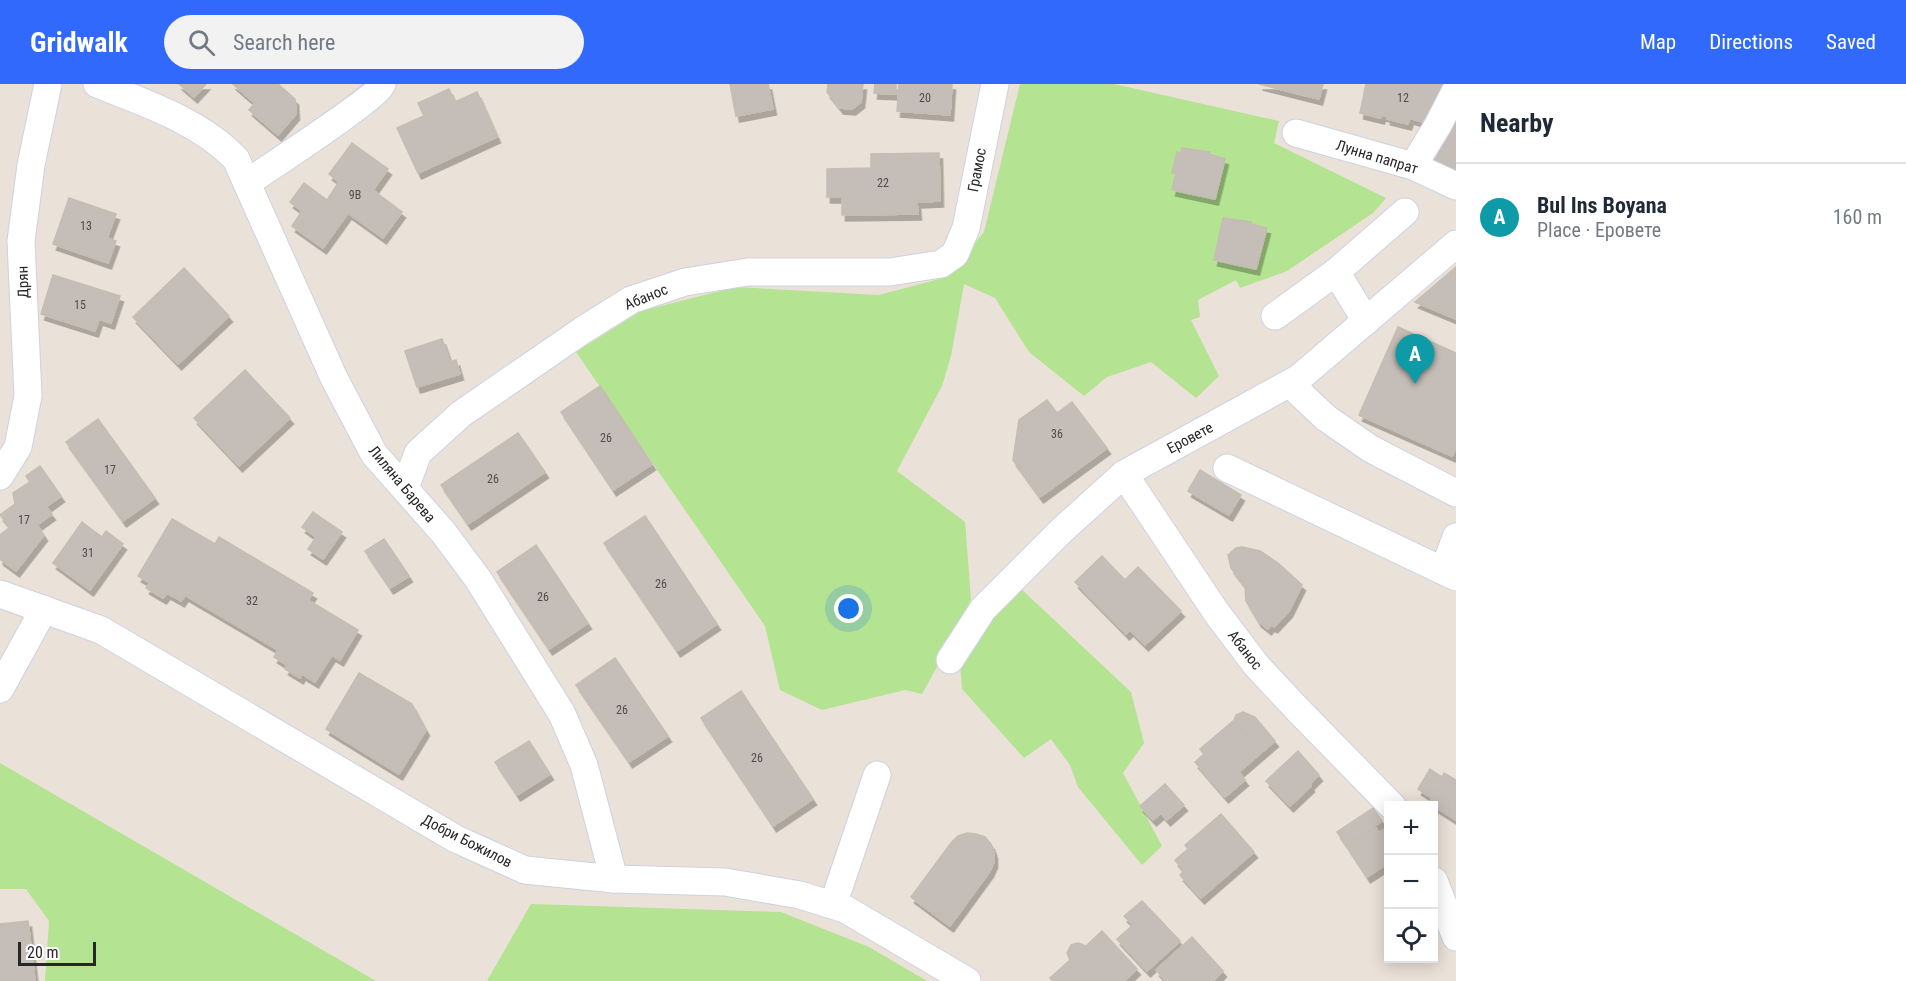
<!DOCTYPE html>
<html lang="en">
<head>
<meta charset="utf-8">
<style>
  :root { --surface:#fff; --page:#f2f2f3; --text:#1f2937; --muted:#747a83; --line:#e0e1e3; --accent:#3269fd }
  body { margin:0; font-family:"Roboto Condensed",sans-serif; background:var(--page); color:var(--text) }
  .controls { position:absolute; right:18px; bottom:18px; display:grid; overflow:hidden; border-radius:0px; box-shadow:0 3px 15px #0003 }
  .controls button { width:54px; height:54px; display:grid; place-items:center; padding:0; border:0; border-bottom:2px solid var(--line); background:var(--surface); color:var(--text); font:30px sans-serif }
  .scale { position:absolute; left:18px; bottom:15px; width:78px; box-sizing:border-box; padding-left:6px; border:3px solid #272727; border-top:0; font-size:16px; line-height:21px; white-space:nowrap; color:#272727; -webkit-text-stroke:4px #fff; paint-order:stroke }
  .you { position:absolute; left:849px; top:525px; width:21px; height:21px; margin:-15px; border:4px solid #fff; border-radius:50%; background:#1a73e8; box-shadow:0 0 0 9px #1a73e833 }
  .badge { display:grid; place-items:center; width:39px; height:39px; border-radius:50%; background:var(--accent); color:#fff; font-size:20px; font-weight:700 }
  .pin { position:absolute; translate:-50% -50px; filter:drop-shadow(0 2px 3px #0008) }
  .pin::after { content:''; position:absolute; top:32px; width:21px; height:18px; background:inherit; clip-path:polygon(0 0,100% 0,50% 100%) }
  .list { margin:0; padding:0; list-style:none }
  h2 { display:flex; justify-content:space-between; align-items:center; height:78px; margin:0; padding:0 24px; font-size:26px }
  h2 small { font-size:20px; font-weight:400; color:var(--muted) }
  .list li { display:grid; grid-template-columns:39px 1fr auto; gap:18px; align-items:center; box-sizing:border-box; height:108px; padding:0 24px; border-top:2px solid var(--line) }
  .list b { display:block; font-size:22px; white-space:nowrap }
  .list p { margin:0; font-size:20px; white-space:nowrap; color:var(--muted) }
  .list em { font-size:20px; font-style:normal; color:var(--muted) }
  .icon { flex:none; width:33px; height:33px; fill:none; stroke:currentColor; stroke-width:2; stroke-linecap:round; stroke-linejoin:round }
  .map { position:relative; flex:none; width:1456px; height:897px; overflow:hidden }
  header { display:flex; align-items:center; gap:36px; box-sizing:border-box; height:84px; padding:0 30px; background:var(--accent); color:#fff }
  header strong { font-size:28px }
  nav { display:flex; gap:33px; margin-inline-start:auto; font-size:21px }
  .search { width:420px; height:54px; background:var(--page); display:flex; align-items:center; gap:15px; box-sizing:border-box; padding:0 21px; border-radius:33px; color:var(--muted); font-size:22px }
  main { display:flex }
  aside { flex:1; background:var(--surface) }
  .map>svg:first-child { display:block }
</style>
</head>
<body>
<header>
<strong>Gridwalk</strong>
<div class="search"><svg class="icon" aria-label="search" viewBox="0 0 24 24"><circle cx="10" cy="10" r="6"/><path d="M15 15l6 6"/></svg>Search here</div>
<nav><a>Map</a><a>Directions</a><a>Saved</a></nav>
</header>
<main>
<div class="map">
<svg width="1456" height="897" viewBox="0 0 1456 897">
  <defs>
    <filter id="shadow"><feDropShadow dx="3.5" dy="6" stdDeviation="0" flood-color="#0004"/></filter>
  </defs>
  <rect width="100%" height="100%" fill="#eae1d8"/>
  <!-- green -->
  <g fill="#b4e392">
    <polygon points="1020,0 1114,0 1279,37 1274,59 1386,114 1373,129 1287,187 1240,204 1236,196 1198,216 1200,233 1191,236 1219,292 1196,314 1151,278 1107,293 1084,312 1029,268 995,214 964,200 951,272 942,302 897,387 965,438 971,515 962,538 922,610 905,606 822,626 780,606 765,542 576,268 641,227 736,203 879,211 947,193 984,148"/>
    <polygon points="1019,503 1131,608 1144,659 1123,689 1162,762 1142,781 1078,703 1070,681 1051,655 1024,674 962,605 960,580 990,531"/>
    <polygon points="0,679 376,897 45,897 49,837 26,805 0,805"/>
    <polygon points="531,820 781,828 869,863 927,897 487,897"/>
  </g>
  <!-- building -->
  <g fill="#c5beb8" stroke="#c5bdb2" stroke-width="1.5" filter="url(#shadow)">
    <polygon points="179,0 206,0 194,13"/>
    <polygon points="233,0 249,0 242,8"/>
    <polygon points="249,0 278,0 295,15 296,30 278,51 249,26 255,19 242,8"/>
    <polygon points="730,0 768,0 773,25 736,32"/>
    <polygon points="828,0 863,0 861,18 852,25 840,24 827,8"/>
    <polygon points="875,0 896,0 896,10 874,9"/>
    <polygon points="899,0 952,0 950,31 897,27"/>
    <polygon points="1259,0 1323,0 1319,15"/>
    <polygon points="1366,0 1446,0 1432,41 1410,34 1408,40 1387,35 1387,32 1382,31 1381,34 1360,29"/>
    <polygon points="449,5 455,18 477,8 497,53 418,89 397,44 424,32 418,19"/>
    <polygon points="1456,18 1456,88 1426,72"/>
    <polygon points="352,59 388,85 373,106 402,128 383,154 348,129 323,164 292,142 302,127 290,118 304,99 327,116 339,98 329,90"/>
    <polygon points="1182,64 1210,68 1209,70 1225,75 1215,115 1172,106 1176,89 1172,89 1177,68 1181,69"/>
    <polygon points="939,69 940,117 917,118 918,130 842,131 842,113 827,113 827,85 871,84 871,70"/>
    <polygon points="69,114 116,130 107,154 116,157 108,179 53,160"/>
    <polygon points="1223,134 1251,138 1251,140 1267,144 1256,185 1214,176"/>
    <polygon points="1456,183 1456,235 1415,218"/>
    <polygon points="184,184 229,232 178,280 133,233"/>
    <polygon points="53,191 120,212 111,239 99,235 95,247 41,230"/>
    <polygon points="1398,243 1456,269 1456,364 1452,372 1359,331"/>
    <polygon points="442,255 450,278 456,276 460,290 417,303 405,267"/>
    <polygon points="245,286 290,334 239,382 194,334"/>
    <polygon points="600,302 652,380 613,406 561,328"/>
    <polygon points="1047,316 1057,329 1072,318 1107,364 1040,413 1013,376 1019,336"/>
    <polygon points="98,335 155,414 123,437 66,358"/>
    <polygon points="518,349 545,388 468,440 441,401"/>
    <polygon points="40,382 61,412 46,423 52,430 37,441 44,451 16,487 0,475 0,451 10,443 0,431 15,420 13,409 30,398 26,392"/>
    <polygon points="1200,386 1241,411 1229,431 1188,407"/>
    <polygon points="313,428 342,448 323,475 308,465 316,453 302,443"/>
    <polygon points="645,432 717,540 677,567 604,459"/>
    <polygon points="172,435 215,460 219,453 313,509 308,516 358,546 340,576 332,571 315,598 302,590 300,594 285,585 287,581 274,573 278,566 185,511 181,517 167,509 163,514 146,504 150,499 138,492"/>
    <polygon points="82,438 102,453 106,447 123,460 90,506 53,479"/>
    <polygon points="384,455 409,492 390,504 365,467"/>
    <polygon points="536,461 588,539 549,565 497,488"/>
    <polygon points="1242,463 1260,467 1278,479 1302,501 1289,527 1274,543 1271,541 1268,545 1258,537 1246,517 1245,502 1231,484 1228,471 1236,464"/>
    <polygon points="1102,472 1125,496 1138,483 1181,527 1145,561 1130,546 1126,550 1075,498"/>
    <polygon points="615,574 668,652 629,678 576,601"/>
    <polygon points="359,589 412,620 426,646 399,690 326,645"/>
    <polygon points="741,607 813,715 773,742 701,634"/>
    <polygon points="1243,628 1255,633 1275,657 1261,669 1234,636 1236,631"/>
    <polygon points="1233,637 1261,669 1239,688 1245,696 1225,713 1195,678 1204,670 1200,665"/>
    <polygon points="529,657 550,690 517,711 495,678"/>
    <polygon points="1298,667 1319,691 1310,700 1311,702 1290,722 1266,697"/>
    <polygon points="1430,685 1442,693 1444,689 1456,696 1456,736 1429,719 1432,714 1418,705"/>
    <polygon points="1165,700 1184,721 1167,736 1161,729 1153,736 1140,722"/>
    <polygon points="1373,724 1382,737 1346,761 1337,748"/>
    <polygon points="1221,730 1254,768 1201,814 1180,791 1184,787 1175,776 1188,765 1185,761"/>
    <polygon points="1376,744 1379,749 1387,744 1388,747 1388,779 1367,793 1347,763"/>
    <polygon points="967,749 976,750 985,753 991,760 994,769 994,778 990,787 950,842 911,813 951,759 958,752"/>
    <polygon points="1142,817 1180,857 1147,887 1117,855 1133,841 1124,832"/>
    <polygon points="28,837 35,897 0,897 0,840"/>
    <polygon points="1102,847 1137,885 1124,897 1053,897 1050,894 1070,876 1067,869 1071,861 1078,859 1086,862"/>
    <polygon points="1192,853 1223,887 1213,897 1166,897 1156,886"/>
  </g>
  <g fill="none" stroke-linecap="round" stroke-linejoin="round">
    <!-- minor casing -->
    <g stroke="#cdd2e1" stroke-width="29">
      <g id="minor">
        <path d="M 97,0 C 145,19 200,37 236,75 L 334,294 L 374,370 L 443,448 L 478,495 L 562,630 L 584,681 L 614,795"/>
        <polyline points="1296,49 1413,82 1456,102"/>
        <polyline points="1413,82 1438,41 1456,6"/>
        <path d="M 247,99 C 267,85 378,13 382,0"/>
        <polyline points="1336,188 1366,237"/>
        <polyline points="1275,232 1336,188 1405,128"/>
        <polyline points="1290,300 1326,334 1371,365 1456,409"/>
        <polyline points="1227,384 1456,493"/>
        <polyline points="1124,390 1216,528 1256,581 1299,627 1392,722"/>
        <polyline points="0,392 18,363 28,312 21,157 31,81 48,0"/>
        <polyline points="405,404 418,369 461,330 583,246 631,216 685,198 748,188 890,188 941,180 955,170 966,144 995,0"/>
        <polyline points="1444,486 1456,453"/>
        <polyline points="0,510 101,546 456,755 525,786 614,795 725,798 800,811 845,825 967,897"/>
        <polyline points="950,576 983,525 1061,447 1124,390 1299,294 1456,160"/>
        <polyline points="0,605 44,525"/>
        <polyline points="1434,797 1456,853"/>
        <polyline points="833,821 877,691"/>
      </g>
    </g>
    <!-- minor -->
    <use href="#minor" stroke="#fff" stroke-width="27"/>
  </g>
  <g text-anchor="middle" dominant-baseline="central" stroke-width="6" stroke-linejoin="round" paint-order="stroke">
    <!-- number labels -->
    <g font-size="12" fill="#4e4d4b">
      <text x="925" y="14">20</text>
      <text x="1403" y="14">12</text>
      <text x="883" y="99">22</text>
      <text x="355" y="111">9В</text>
      <text x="86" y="142">13</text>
      <text x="80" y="221">15</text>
      <text x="1057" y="350">36</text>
      <text x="606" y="354">26</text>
      <text x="110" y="386">17</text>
      <text x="493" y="395">26</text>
      <text x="24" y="436">17</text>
      <text x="88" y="469">31</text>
      <text x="661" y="500">26</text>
      <text x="543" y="513">26</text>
      <text x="252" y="517">32</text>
      <text x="622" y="626">26</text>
      <text x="757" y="674">26</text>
    </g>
    <!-- street labels -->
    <g font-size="15" fill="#272727" stroke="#fff">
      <text transform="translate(1377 73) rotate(17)">Лунна папрат</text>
      <text transform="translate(977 86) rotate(-79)">Грамос</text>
      <text transform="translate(23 198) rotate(-92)">Дрян</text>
      <text transform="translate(646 213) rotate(-22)">Абанос</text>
      <text transform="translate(1190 354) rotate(-28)">Еровете</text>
      <text transform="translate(402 400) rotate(50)">Лиляна Барева</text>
      <text transform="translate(1245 566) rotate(52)">Абанос</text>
      <text transform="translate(467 757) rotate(27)">Добри Божилов</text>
    </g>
  </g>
</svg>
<div class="controls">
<button>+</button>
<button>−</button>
<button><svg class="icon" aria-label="locate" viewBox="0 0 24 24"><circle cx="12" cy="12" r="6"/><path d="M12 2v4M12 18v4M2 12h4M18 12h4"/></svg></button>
</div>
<div class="scale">20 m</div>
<div class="you"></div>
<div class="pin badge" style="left:1415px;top:300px;background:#0f9aa8">A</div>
</div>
<aside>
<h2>Nearby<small></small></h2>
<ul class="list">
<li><span class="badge" style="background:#0f9aa8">A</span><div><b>Bul Ins Boyana</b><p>Place · Еровете</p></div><em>160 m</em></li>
</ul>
</aside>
</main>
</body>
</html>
